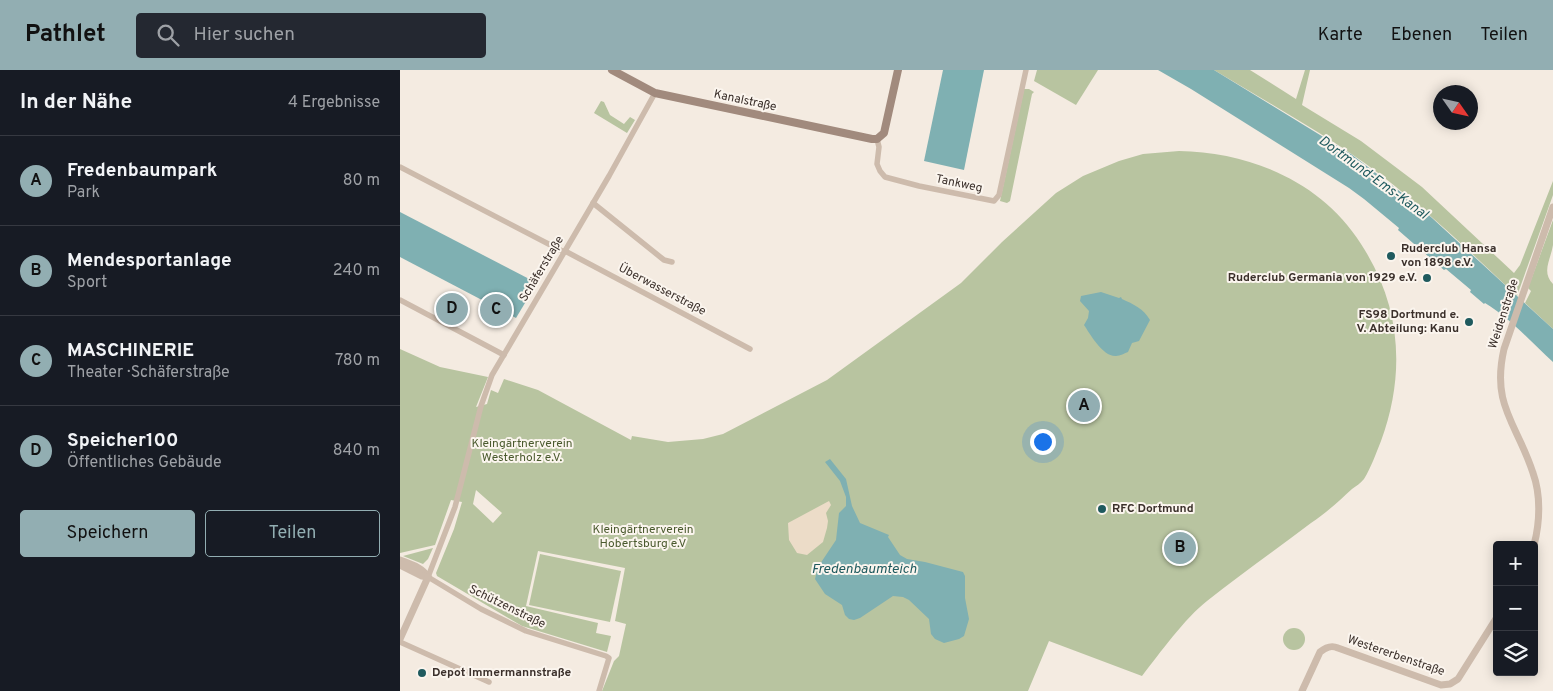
<!DOCTYPE html>
<html lang="de">
<head>
<meta charset="utf-8">
<style>
  :root { --surface:#171b24; --page:#242831; --text:#f1f3f6; --muted:#9ea1a6; --line:#363941; --accent:#92aeb2 }
  body { margin:0; font-family:Overpass,sans-serif; background:var(--page); color:var(--text) }
  .controls { position:absolute; right:15px; bottom:15px; display:grid; overflow:hidden; border-radius:5px; box-shadow:0 2px 12px #0003 }
  .controls button { width:45px; height:45px; display:grid; place-items:center; padding:0; border:0; border-bottom:1px solid var(--line); background:var(--surface); color:var(--text); font:25px sans-serif }
  .compass { position:absolute; left:1033px; top:15px; width:45px; height:45px; border-radius:50%; background:var(--surface); box-shadow:0 2px 12px #0003; rotate:124deg }
  .you { position:absolute; left:642px; top:371px; width:18px; height:18px; margin:-12px; border:4px solid #fff; border-radius:50%; background:#1a73e8; box-shadow:0 0 0 8px #1a73e833 }
  .badge { display:grid; place-items:center; width:32px; height:32px; border-radius:50%; background:var(--accent); color:#111; font-size:16px; font-weight:700 }
  .pin { position:absolute; translate:-50% -50%; border:2px solid #fff; box-shadow:0 1px 5px #0006 }
  .list { margin:0; padding:0; list-style:none }
  h2 { display:flex; justify-content:space-between; align-items:center; height:65px; margin:0; padding:0 20px; font-size:21px }
  h2 small { font-size:16px; font-weight:400; color:var(--muted) }
  .list li { display:grid; grid-template-columns:32px 1fr auto; gap:15px; align-items:center; box-sizing:border-box; height:90px; padding:0 20px; border-top:1px solid var(--line) }
  .list b { display:block; font-size:19px; white-space:nowrap }
  .list p { margin:0; font-size:16px; white-space:nowrap; color:var(--muted) }
  .list em { font-size:16px; font-style:normal; color:var(--muted) }
  .actions { display:flex; gap:10px; padding:15px 20px }
  .actions a { flex:1; padding:11px 0; border:1px solid var(--accent); border-radius:5px; text-align:center; font-size:18px; color:var(--accent) }
  .actions .main { background:var(--accent); color:#111 }
  .icon { flex:none; width:28px; height:28px; fill:none; stroke:currentColor; stroke-width:2; stroke-linecap:round; stroke-linejoin:round }
  .map { position:relative; flex:none; width:1153px; height:621px; overflow:hidden }
  header { display:flex; align-items:center; gap:30px; box-sizing:border-box; height:70px; padding:0 25px; background:var(--accent); color:#111 }
  header strong { font-size:24px }
  nav { display:flex; gap:28px; margin-inline-start:auto; font-size:18px }
  .search { width:350px; height:45px; background:var(--page); display:flex; align-items:center; gap:12px; box-sizing:border-box; padding:0 18px; border-radius:5px; color:var(--muted); font-size:19px }
  main { display:flex }
  aside { flex:1; background:var(--surface) }
  .map>svg:first-child { display:block }
</style>
</head>
<body>
<header>
<strong>Pathlet</strong>
<div class="search"><svg class="icon" aria-label="search" viewBox="0 0 24 24"><circle cx="10" cy="10" r="6"/><path d="M15 15l6 6"/></svg>Hier suchen</div>
<nav><a>Karte</a><a>Ebenen</a><a>Teilen</a></nav>
</header>
<main>
<aside>
<h2>In der Nähe<small>4 Ergebnisse</small></h2>
<ul class="list">
<li><span class="badge">A</span><div><b>Fredenbaumpark</b><p>Park</p></div><em>80 m</em></li>
<li><span class="badge">B</span><div><b>Mendesportanlage</b><p>Sport</p></div><em>240 m</em></li>
<li><span class="badge">C</span><div><b>MASCHINERIE</b><p>Theater · Schäferstraße</p></div><em>780 m</em></li>
<li><span class="badge">D</span><div><b>Speicher100</b><p>Öffentliches Gebäude</p></div><em>840 m</em></li>
</ul>
<div class="actions"><a class="main">Speichern</a><a>Teilen</a></div>
</aside>
<div class="map">
<svg width="1153" height="621" viewBox="0 0 1153 621">
  <rect width="100%" height="100%" fill="#f4ebe1"/>
  <!-- green -->
  <g fill="#b8c4a0" fill-rule="evenodd">
    <polygon points="637,0 698,0 676,35 634,11"/>
    <path d="M 814,0 L 850,0 L 896,29 L 905,0 L 910,0 L 902,35 L 961,71 L 1022,117 L 1114,203 L 1120,195 L 1153,111 L 1153,125 L 1117,226 C 1068,180 1020,133 966,94 C 918,60 865,31 814,0 Z"/>
    <polygon points="624,19 629,19 634,22 632,24 610,131 607,133 600,131"/>
    <polygon points="201,31 204,32 210,45 224,54 230,47 235,50 227,63 194,43"/>
    <path d="M 779,81 C 850,82 922,112 961,174 C 1001,235 1006,303 981,371 C 976,383 971,398 964,409 C 961,413 956,416 952,419 C 939,431 926,443 911,453 C 877,479 841,504 807,531 C 785,548 760,583 742,606 L 649,571 L 628,621 L 202,621 L 214,591 L 219,586 L 226,554 L 215,551 L 225,498 L 138,481 L 126,536 L 198,553 L 196,563 L 211,566 L 207,582 L 122,556 L 37,506 L 36,503 L 54,459 L 62,432 L 51,430 L 35,475 L 0,483 L 0,279 L 40,297 L 88,307 L 76,337 L 87,334 L 91,320 L 98,323 L 104,309 L 138,320 L 231,370 L 232,366 L 268,372 L 303,369 L 323,364 L 427,310 L 561,213 L 602,172 L 656,123 L 683,106 L 719,91 L 743,84 ZM 76,420 L 102,443 L 93,453 L 73,434 Z"/>
    <path d="M 1153,150 C 1153,158 1153,167 1153,175 C 1151,189 1141,202 1153,214 L 1153,259 L 1125,233 L 1131,221 L 1128,218 Z"/>
    <polygon points="33,478 28,489 23,494 3,486"/>
    <polygon points="140,484 221,501 210,552 129,535"/>
    <circle cx="894" cy="569" r="11"/>
  </g>
  <!-- plaza -->
  <polygon fill="#ecdcc8" points="429,431 431,435 426,443 428,451 427,458 423,472 407,485 397,483 389,470 388,453"/>
  <!-- water -->
  <g fill="#7fb0b2">
    <polygon points="543,0 584,0 564,100 524,91"/>
    <path d="M 758,0 L 814,0 L 951,84 L 1019,136 L 1153,259 L 1153,292 C 1131,272 1110,248 1085,233 L 1084,234 L 1070,222 L 1071,220 L 1046,199 L 1044,200 L 998,160 L 999,158 L 964,129 L 949,118 L 791,19 Z"/>
    <polygon points="0,142 137,213 116,248 0,187"/>
    <path d="M 701,222 L 719,228 L 721,227 L 722,229 C 733,234 744,239 750,250 L 739,271 L 732,273 L 728,282 C 725,283 720,286 716,286 C 703,287 690,264 684,255 L 688,248 L 689,241 L 680,231 L 681,226 Z"/>
    <polygon points="430,389 446,409 452,436 460,453 489,465 488,467 500,485 507,489 525,492 563,502 565,506 565,528 569,549 564,566 559,569 544,573 535,569 531,564 529,549 509,530 503,527 493,526 460,548 454,550 449,549 445,545 442,535 425,524 415,509 418,497 436,470 439,443 446,436 446,427 440,411 425,392"/>
  </g>
  <g fill="none" stroke-linecap="round" stroke-linejoin="round">
    <!-- minor -->
    <g stroke="#cdbbac" stroke-width="5.5">
      <polyline points="477,69 479,77 477,94 480,101 485,107 519,116 594,131 599,125 626,0"/>
      <polyline points="0,97 164,182"/>
      <polyline points="193,133 264,190 272,192"/>
      <polyline points="165,181 350,279"/>
      <polyline points="0,230 104,285"/>
      <polyline points="0,572 89,612"/>
      <polyline points="199,621 209,588 206,586 126,561 81,539 28,507 55,437 81,336 92,305 209,106 255,23"/>
    </g>
    <!-- tertiary -->
    <g stroke="#cdbbac" stroke-width="7">
      <path d="M 1134,475 C 1140,452 1141,425 1133,403 C 1117,353 1091,336 1104,279 L 1153,137"/>
      <path d="M 0,490 C 10,494 22,497 28,507"/>
      <polyline points="0,495 22,506 28,507"/>
      <polyline points="0,569 28,507"/>
      <path d="M 902,621 L 920,582 C 926,577 931,575 938,578 L 1041,615 L 1050,614 L 1058,609 L 1097,547"/>
    </g>
    <!-- secondary -->
    <polyline stroke="#a18a7d" stroke-width="8" points="212,0 255,23 472,69 477,69 484,63 498,0"/>
  </g>
  <!-- markers -->
  <g fill="#1f5a5e" stroke="#fbf5ee" stroke-width="2">
    <circle cx="991" cy="186" r="5"/>
    <circle cx="1027" cy="208" r="5"/>
    <circle cx="1069" cy="252" r="5"/>
    <circle cx="702" cy="439" r="5"/>
    <circle cx="22" cy="603" r="5"/>
  </g>
  <g text-anchor="middle" dominant-baseline="central" stroke-width="4" stroke-linejoin="round" paint-order="stroke">
    <!-- street labels -->
    <g font-size="12" fill="#3b302b" stroke="#fbf5ee">
      <text transform="translate(345 31) rotate(12)">Kanalstraße</text>
      <text transform="translate(559 114) rotate(12)">Tankweg</text>
      <text transform="translate(142 199) rotate(-59)">Schäferstraße</text>
      <text transform="translate(262 220) rotate(28)">Überwasserstraße</text>
      <text transform="translate(1104 244) rotate(-72)">Weidenstraße</text>
      <text transform="translate(107 537) rotate(26)">Schützenstraße</text>
      <text transform="translate(996 586) rotate(19)">Westererbenstraße</text>
    </g>
    <!-- poi labels -->
    <g font-size="12" font-weight="bold" fill="#3b302b" stroke="#fbf5ee" text-anchor="start">
      <text x="1001" y="179">Ruderclub Hansa<tspan x="1001" dy="14">von 1898 e.V.</tspan></text>
      <text x="1017" y="208" text-anchor="end">Ruderclub Germania von 1929 e.V.</text>
      <text x="1059" y="245" text-anchor="end">FS98 Dortmund e.<tspan x="1059" dy="14">V. Abteilung: Kanu</tspan></text>
      <text x="712" y="439">RFC Dortmund</text>
      <text x="32" y="603">Depot Immermannstraße</text>
    </g>
    <!-- park labels -->
    <g font-size="12" fill="#4a5a2e" stroke="#fbf5ee">
      <text x="122" y="374">Kleingärtnerverein<tspan x="122" dy="14">Westerholz e.V.</tspan></text>
      <text x="243" y="460">Kleingärtnerverein<tspan x="243" dy="14">Hobertsburg e.V</tspan></text>
    </g>
    <!-- water labels -->
    <g font-size="14" font-style="italic" fill="#1f5a5e" stroke="#fbf5ee">
      <text transform="translate(973 108) rotate(36)">Dortmund-Ems-Kanal</text>
      <text x="464" y="499">Fredenbaumteich</text>
    </g>
  </g>
</svg>
<div class="controls">
<button>+</button>
<button>−</button>
<button><svg class="icon" aria-label="layers" viewBox="0 0 24 24"><path d="M12 4l9 5-9 5-9-5zM3 14l9 5 9-5"/></svg></button>
</div>
<svg class="compass" viewBox="-18 -18 36 36"><path d="M0-13l5 13h-10z" fill="#e53935"/><path d="M0 13l5-13h-10z" fill="#9ea1a6"/></svg>
<div class="you"></div>
<div class="pin badge" style="left:684px;top:336px">A</div>
<div class="pin badge" style="left:780px;top:478px">B</div>
<div class="pin badge" style="left:96px;top:240px">C</div>
<div class="pin badge" style="left:52px;top:239px">D</div>
</div>
</main>
</body>
</html>
